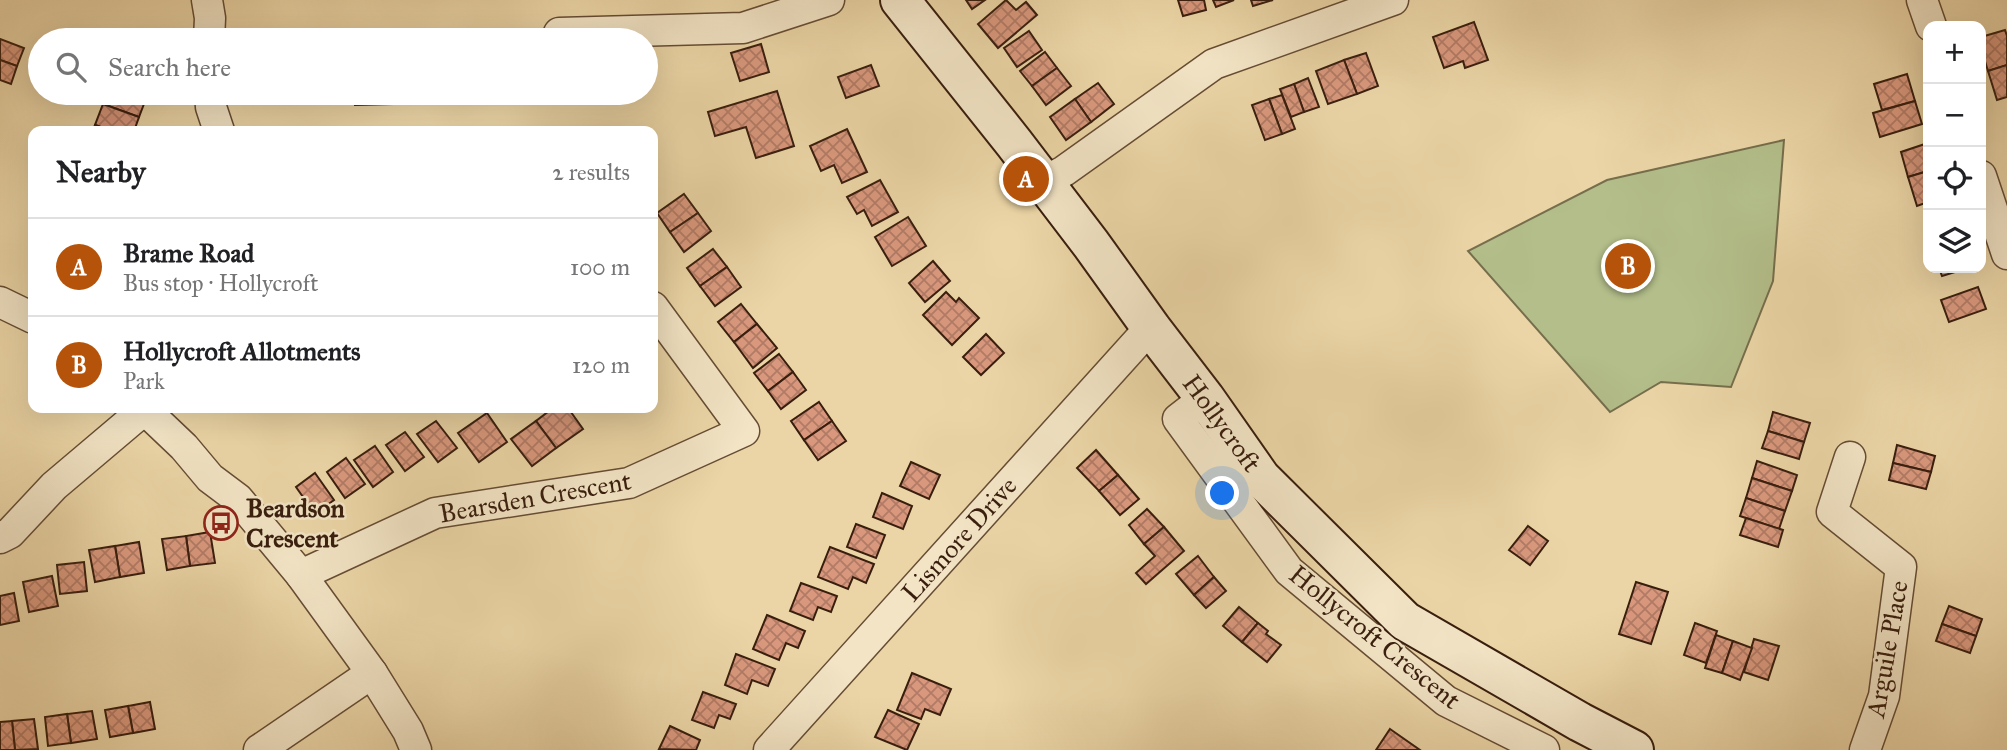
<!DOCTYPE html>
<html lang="en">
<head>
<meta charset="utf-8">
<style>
  :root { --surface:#fff; --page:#f2f2f2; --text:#202124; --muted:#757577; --line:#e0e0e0; --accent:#b45309 }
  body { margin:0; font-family:"IM FELL Great Primer",serif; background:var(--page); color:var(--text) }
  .controls { position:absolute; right:21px; top:21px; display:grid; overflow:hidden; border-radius:14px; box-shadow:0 7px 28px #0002 }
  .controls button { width:63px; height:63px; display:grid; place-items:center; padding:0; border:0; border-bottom:2px solid var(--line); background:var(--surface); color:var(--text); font:35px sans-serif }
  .you { position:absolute; left:1223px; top:494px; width:24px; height:24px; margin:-18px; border:5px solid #fff; border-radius:50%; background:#1a73e8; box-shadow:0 0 0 10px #1a73e833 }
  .badge { display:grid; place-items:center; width:46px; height:46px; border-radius:50%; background:var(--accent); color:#fff; font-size:23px; font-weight:700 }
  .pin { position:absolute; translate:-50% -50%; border:4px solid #fff; box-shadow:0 2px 7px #0006 }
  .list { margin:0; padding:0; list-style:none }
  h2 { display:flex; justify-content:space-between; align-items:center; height:91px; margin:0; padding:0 28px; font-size:30px }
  h2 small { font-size:23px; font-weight:400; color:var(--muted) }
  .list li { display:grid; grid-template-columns:46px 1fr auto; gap:21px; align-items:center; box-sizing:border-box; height:98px; padding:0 28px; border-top:2px solid var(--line) }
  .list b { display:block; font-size:26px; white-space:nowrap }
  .list p { margin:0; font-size:23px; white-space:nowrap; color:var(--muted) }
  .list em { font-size:23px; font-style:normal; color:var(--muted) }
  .icon { flex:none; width:38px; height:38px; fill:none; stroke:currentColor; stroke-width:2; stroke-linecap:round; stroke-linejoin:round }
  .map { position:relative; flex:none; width:2007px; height:750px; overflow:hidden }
  .search { position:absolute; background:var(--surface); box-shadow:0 7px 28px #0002; left:28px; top:28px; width:630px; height:77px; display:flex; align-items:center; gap:18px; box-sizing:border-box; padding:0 24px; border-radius:38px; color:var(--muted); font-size:26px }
  .panel { position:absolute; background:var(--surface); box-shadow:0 7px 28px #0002; left:28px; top:126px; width:630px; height:287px; border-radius:14px }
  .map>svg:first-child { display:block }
</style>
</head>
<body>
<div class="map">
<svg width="2007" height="750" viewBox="0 0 2007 750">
  <defs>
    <pattern id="building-cross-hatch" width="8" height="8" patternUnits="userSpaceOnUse" patternTransform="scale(1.75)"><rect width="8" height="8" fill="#d9987d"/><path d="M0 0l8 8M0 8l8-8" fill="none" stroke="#b17b65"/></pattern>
  </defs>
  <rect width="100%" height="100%" fill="#ebd5a6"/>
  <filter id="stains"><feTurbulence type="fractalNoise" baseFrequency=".00286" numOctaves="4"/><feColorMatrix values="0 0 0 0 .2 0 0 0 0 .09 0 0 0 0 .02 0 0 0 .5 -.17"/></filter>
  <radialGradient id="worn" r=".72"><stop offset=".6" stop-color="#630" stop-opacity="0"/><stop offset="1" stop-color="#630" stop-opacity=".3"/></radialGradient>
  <!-- garden -->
  <polygon fill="#b3be8a" stroke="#766e4c" stroke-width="2" points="1784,140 1773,281 1731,387 1661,382 1610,412 1468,251 1607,180"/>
  <!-- building -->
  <g fill="url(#building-cross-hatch)" stroke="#391e0e" stroke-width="2">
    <polygon points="966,0 985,0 972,9"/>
    <polygon points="1006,0 1016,10 1026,2 1037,15 998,48 978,24"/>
    <polygon points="1178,0 1204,0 1206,10 1183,16"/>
    <polygon points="1213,0 1234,0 1216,7"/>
    <polygon points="1251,0 1273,0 1253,6"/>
    <polygon points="1474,22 1488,60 1465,68 1463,61 1444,68 1433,37"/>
    <polygon points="2005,30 2007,36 2007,65 1988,71 1981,48 1981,37"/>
    <polygon points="1029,31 1042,50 1017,67 1004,48"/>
    <polygon points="0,39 24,48 17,66 0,60"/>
    <polygon points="761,44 769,72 740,81 731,53"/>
    <polygon points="1045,52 1057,68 1032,86 1020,71"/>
    <polygon points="1366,53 1378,86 1357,94 1344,60"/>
    <polygon points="0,60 17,66 11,84 0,80"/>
    <polygon points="1344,60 1357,94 1328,104 1316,71"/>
    <polygon points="871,65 879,86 846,98 838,77"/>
    <polygon points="2007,65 2007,97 1997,100 1988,71"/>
    <polygon points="1057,68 1071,86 1046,105 1032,86"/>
    <polygon points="1907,74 1915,101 1882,110 1874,84"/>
    <polygon points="1308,78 1319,107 1304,112 1294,84"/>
    <polygon points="1098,83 1114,104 1091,122 1075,99"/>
    <polygon points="1294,84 1304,112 1291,117 1280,89"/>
    <polygon points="777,91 794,146 756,158 746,127 715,136 708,112"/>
    <polygon points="107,93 137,93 147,96 139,117 103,104"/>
    <polygon points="245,93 284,93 285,103 246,104"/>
    <polygon points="300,93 339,93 340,104 301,104"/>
    <polygon points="354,93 393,93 393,104 355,105"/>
    <polygon points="1282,95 1295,129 1282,134 1269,99"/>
    <polygon points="1075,99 1091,122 1066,140 1050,117"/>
    <polygon points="1269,99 1282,134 1265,140 1252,105"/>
    <polygon points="1915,101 1922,124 1880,137 1873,113"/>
    <polygon points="103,104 139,117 134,131 112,131 95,125"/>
    <polygon points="95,125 112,131 93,131"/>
    <polygon points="847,129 867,172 842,183 834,165 821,171 810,146"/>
    <polygon points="1928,143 1928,171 1908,177 1901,152"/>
    <polygon points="1928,171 1928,202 1917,206 1908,177"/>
    <polygon points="880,180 898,212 872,226 864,210 857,214 847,197"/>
    <polygon points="684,194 698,213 670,232 657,213"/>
    <polygon points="698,213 711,231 684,252 670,232"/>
    <polygon points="908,217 926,246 892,266 875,237"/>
    <polygon points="713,249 727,267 700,286 687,268"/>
    <polygon points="933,261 950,281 925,302 909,283"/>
    <polygon points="727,267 741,287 715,306 700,286"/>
    <polygon points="1939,268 1968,268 1942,276"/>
    <polygon points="1978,287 1986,309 1949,322 1941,300"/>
    <polygon points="946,292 956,302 959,298 979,318 952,345 923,315"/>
    <polygon points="741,304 757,324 734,342 718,322"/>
    <polygon points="757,324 777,348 753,368 734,342"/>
    <polygon points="986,334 1004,353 981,375 963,357"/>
    <polygon points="779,354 793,372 768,391 754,373"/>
    <polygon points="793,372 806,390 781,409 768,391"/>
    <polygon points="819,402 832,421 804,440 791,421"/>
    <polygon points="553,408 568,408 583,429 556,448 536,421"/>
    <polygon points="1773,412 1810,423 1804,442 1768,431"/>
    <polygon points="487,413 507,442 479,462 458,433"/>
    <polygon points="436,421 457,448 438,462 417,434"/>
    <polygon points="536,421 556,448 532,466 511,439"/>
    <polygon points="832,421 846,441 818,460 804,440"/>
    <polygon points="1768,431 1804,442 1799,459 1762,448"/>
    <polygon points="405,432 424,457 405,471 386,445"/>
    <polygon points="1897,445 1935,456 1931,472 1893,463"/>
    <polygon points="375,446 393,472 373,487 354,460"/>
    <polygon points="1096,450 1118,475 1099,491 1077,468"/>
    <polygon points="346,458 365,484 345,498 327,472"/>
    <polygon points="1757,461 1797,475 1792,491 1752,478"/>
    <polygon points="911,462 940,475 929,499 900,486"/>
    <polygon points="1893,463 1931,472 1926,489 1889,480"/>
    <polygon points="315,473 334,500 315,514 296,487"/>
    <polygon points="1118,475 1139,499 1120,515 1099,491"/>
    <polygon points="1752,478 1792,491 1785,511 1746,498"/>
    <polygon points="882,493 912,506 903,529 873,517"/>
    <polygon points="1746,498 1785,511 1779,529 1740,516"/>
    <polygon points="1147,509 1164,527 1144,544 1129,525"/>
    <polygon points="1746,518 1783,530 1778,547 1740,535"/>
    <polygon points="856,524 885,535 876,558 847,547"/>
    <polygon points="1528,526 1548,541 1530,565 1509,550"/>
    <polygon points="1164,527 1184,551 1146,584 1136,573 1155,556 1144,544"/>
    <polygon points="210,532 215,563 190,566 186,536"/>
    <polygon points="186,536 190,566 167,570 162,539"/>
    <polygon points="139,542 144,573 120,577 115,546"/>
    <polygon points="115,546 120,577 95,582 89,550"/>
    <polygon points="830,547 874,564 866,583 853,577 848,589 818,577"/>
    <polygon points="1198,556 1214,577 1194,595 1176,574"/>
    <polygon points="84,562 87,591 60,594 57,565"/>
    <polygon points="52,576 58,606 29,612 23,582"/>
    <polygon points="1214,577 1226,591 1206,608 1194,595"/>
    <polygon points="1636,582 1668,592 1651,644 1619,634"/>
    <polygon points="801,583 837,596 831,612 818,607 813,620 790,611"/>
    <polygon points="14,593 19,621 0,625 0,596"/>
    <polygon points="1949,606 1982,619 1976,636 1942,624"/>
    <polygon points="1239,607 1258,623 1242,642 1223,626"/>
    <polygon points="767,615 805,631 798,648 786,643 779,660 753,649"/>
    <polygon points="1258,623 1268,631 1266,634 1281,645 1267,662 1242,642"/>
    <polygon points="1695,623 1717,631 1706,663 1684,655"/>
    <polygon points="1942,624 1976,636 1970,653 1936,641"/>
    <polygon points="1716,635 1733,641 1722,673 1705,668"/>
    <polygon points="1754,639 1779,646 1768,680 1744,672"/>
    <polygon points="1733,641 1752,648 1740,680 1722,673"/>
    <polygon points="736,654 775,669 768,686 752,680 747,694 725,685"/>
    <polygon points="912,673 951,689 940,715 925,709 921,719 897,710"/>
    <polygon points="703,692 736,704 730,719 719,715 714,728 692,720"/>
    <polygon points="150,702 155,729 133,733 128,706"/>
    <polygon points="128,706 133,733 110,737 105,710"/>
    <polygon points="888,710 919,724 907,750 875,737"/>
    <polygon points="92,711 97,739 71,743 67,714"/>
    <polygon points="67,714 71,743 48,746 45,717"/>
    <polygon points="34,719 38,749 15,750 12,721"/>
    <polygon points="12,721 15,750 0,750 0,722"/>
    <polygon points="670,726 700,740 696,750 659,749"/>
    <polygon points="1390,729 1420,750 1376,750"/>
  </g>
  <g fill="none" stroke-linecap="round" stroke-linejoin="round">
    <!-- street casing -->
    <g stroke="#664c34" stroke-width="33">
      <g id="street">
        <polyline points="207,0 210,18 209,40"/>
        <polyline points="1922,0 1931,26"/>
        <polyline points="559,33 743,28 829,0"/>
        <polyline points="210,93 211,107 219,131"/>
        <polyline points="1981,176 2007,254"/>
        <polyline points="1043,182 1064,171 1214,64 1393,0"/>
        <polyline points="0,302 33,318"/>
        <polyline points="1205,398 1178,419 1289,571 1446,701 1544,750"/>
        <polyline points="143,408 184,447 210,478 238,499 301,575 372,673 408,731 416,750"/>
        <polyline points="1850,457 1832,512 1901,567 1884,696 1865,750"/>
        <polyline points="0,538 10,533 54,486 145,409"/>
        <polyline points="301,575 435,513 629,483 744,431 653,307"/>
        <polyline points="259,750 372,673"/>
        <polyline points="769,750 1139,340 1152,329"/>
      </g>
    </g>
    <!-- secondary casing -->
    <g stroke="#391e0e" stroke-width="42">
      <polyline id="secondary" points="900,0 1014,143 1091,244 1152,329 1205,398 1261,478 1405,621 1580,722 1634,750"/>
    </g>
    <!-- street -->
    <use href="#street" stroke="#f2e4c5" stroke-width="30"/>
    <!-- secondary -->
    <use href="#secondary" stroke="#f2e4c5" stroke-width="38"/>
  </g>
  <!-- icons -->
  <defs>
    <g id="bus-ring" transform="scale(1.75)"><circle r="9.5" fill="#f2e4c5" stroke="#8f2418" stroke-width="1.5"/><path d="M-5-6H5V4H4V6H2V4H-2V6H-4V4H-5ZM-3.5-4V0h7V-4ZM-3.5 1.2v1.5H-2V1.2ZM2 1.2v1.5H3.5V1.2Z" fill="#8f2418"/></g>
  </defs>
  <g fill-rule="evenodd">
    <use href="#bus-ring" x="221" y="523"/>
  </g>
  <g text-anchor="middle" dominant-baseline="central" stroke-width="5" stroke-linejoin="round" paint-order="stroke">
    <!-- street labels -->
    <g font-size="26" fill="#391e0e" stroke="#f2e4c5">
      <text transform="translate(1222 423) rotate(54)">Hollycroft</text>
      <text transform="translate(535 497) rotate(-10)">Bearsden Crescent</text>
      <text transform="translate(959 539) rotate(-48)">Lismore Drive</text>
      <text transform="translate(1375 637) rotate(39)">Hollycroft Crescent</text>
      <text transform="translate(1887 649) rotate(-80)">Arguile Place</text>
    </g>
    <!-- poi labels -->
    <g font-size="26" font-weight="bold" fill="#391e0e" stroke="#f2e4c5" text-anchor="start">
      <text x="246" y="508">Beardson<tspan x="246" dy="30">Crescent</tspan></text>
    </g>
  </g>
  <rect width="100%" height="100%" filter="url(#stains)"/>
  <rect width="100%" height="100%" fill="url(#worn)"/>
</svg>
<div class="controls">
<button>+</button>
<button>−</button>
<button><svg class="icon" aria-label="locate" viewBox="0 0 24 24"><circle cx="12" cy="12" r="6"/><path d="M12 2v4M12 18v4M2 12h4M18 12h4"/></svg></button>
<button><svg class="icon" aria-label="layers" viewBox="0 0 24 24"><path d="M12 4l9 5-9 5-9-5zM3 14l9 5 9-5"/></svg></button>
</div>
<div class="you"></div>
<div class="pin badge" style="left:1026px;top:179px">A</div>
<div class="pin badge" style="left:1628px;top:266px">B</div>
<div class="search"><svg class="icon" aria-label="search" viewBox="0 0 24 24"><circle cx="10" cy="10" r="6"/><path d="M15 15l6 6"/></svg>Search here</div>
<section class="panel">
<h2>Nearby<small>2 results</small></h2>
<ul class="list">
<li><span class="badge">A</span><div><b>Brame Road</b><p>Bus stop · Hollycroft</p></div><em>100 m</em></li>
<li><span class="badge">B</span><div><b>Hollycroft Allotments</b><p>Park</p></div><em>120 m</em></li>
</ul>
</section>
</div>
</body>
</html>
